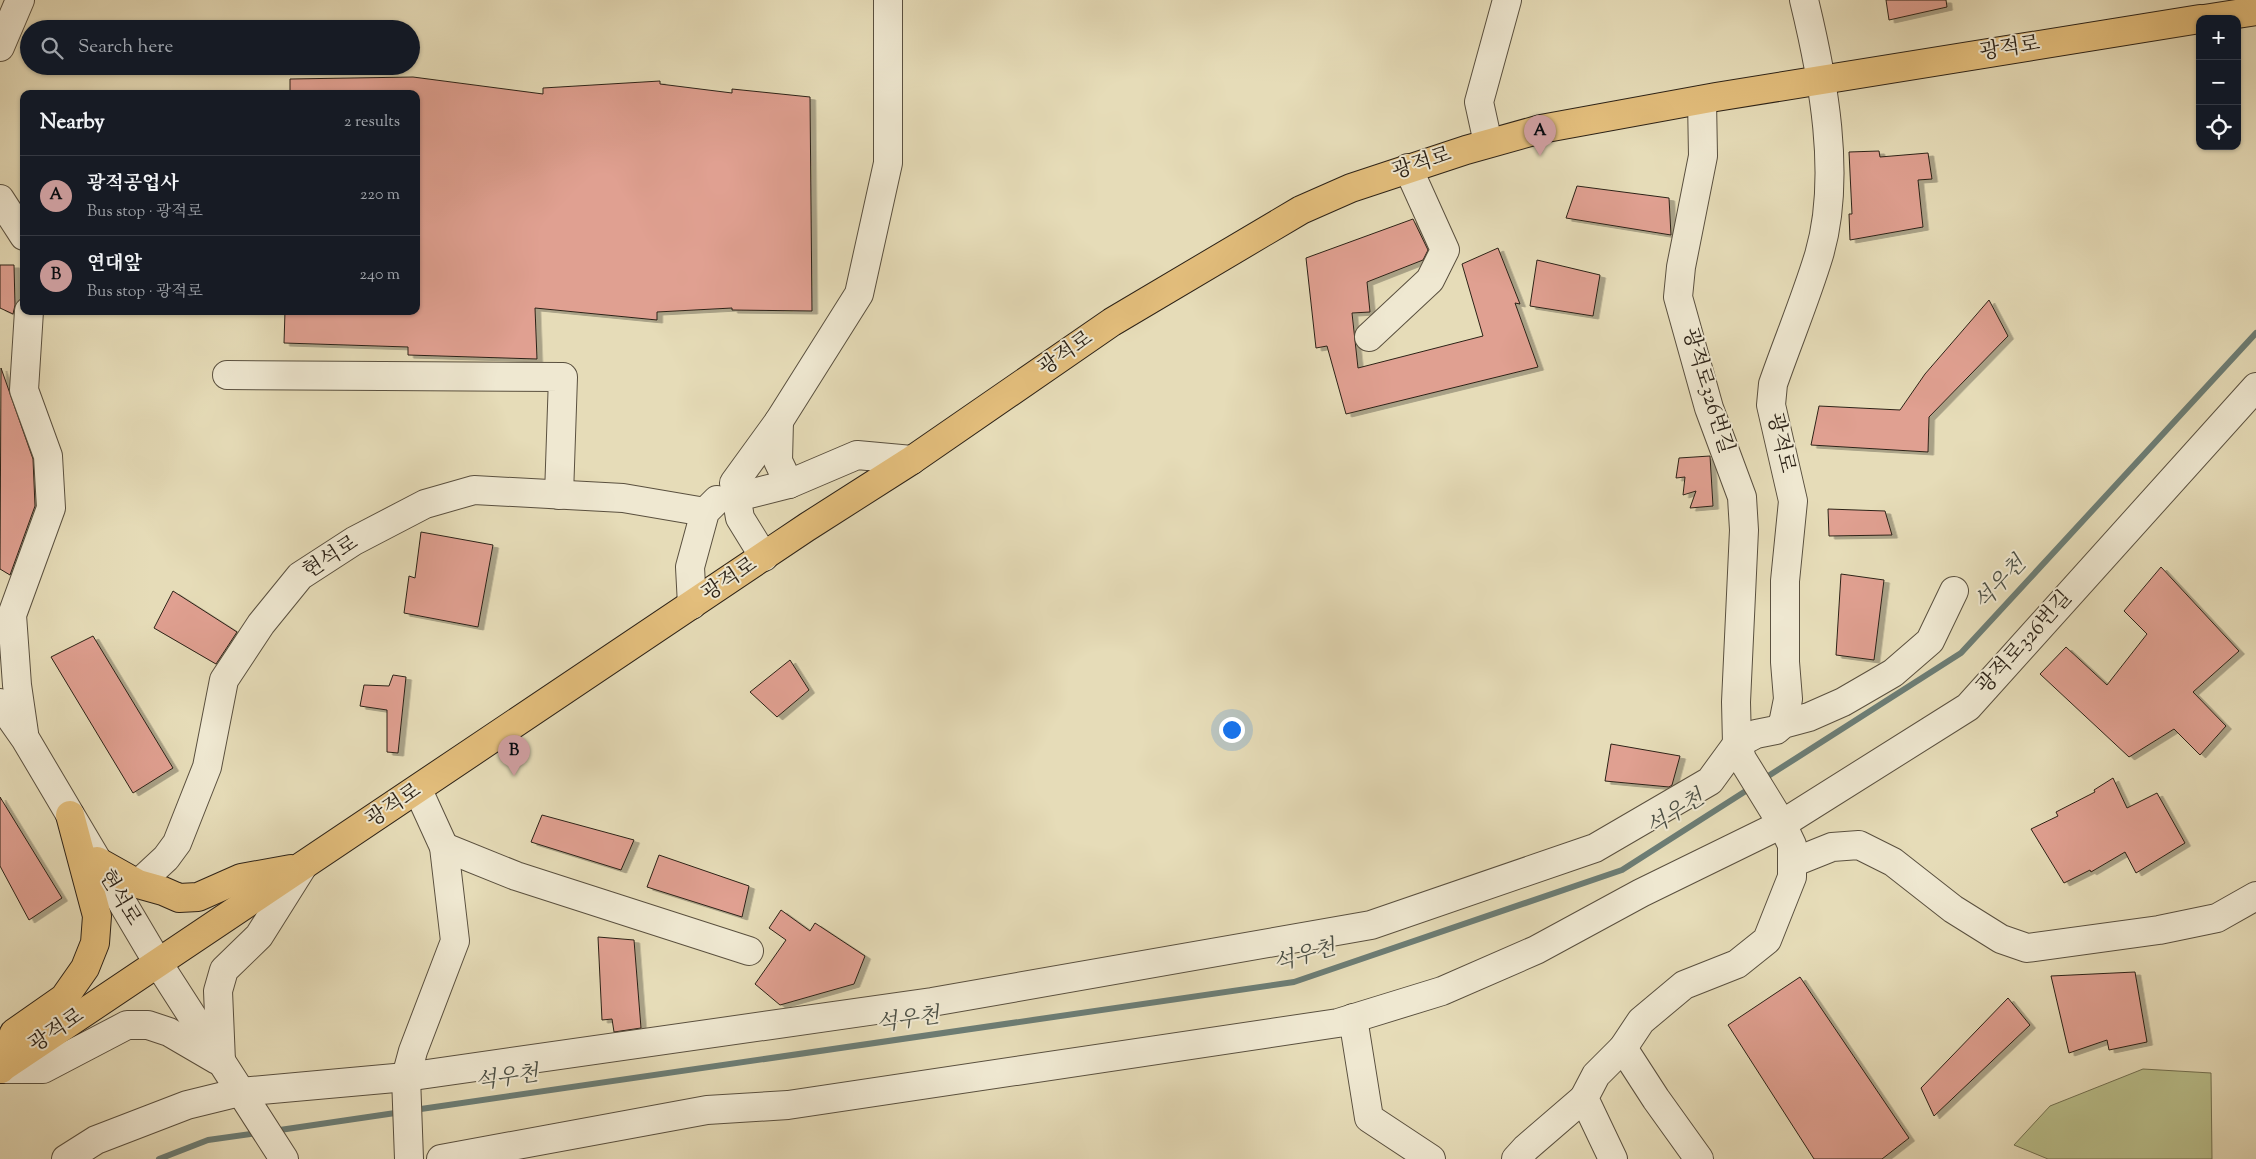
<!DOCTYPE html>
<html lang="en">
<head>
<meta charset="utf-8">
<style>
  :root { --surface:#171b24; --page:#242831; --text:#f1f3f6; --muted:#9ea1a6; --line:#363941; --accent:#c59692 }
  body { margin:0; font-family:"Sorts Mill Goudy","Noto Serif KR",serif; background:var(--page); color:var(--text) }
  .controls { position:absolute; right:15px; top:15px; display:grid; overflow:hidden; border-radius:10px; box-shadow:0 1px 4px #0004 }
  .controls button { width:45px; height:45px; display:grid; place-items:center; padding:0; border:0; border-bottom:1px solid var(--line); background:var(--surface); color:var(--text); font:25px sans-serif }
  .you { position:absolute; left:1231px; top:729px; width:18px; height:18px; margin:-12px; border:4px solid #fff; border-radius:50%; background:#1a73e8; box-shadow:0 0 0 8px #1a73e833 }
  .badge { display:grid; place-items:center; width:32px; height:32px; border-radius:50%; background:var(--accent); color:#111; font-size:16px; font-weight:700 }
  .pin { position:absolute; translate:-50% -41px; filter:drop-shadow(0 1px 2px #0008) }
  .pin::after { content:''; position:absolute; top:26px; width:18px; height:15px; background:inherit; clip-path:polygon(0 0,100% 0,50% 100%) }
  .list { margin:0; padding:0; list-style:none }
  h2 { display:flex; justify-content:space-between; align-items:center; height:65px; margin:0; padding:0 20px; font-size:21px }
  h2 small { font-size:16px; font-weight:400; color:var(--muted) }
  .list li { display:grid; grid-template-columns:32px 1fr auto; gap:15px; align-items:center; box-sizing:border-box; height:80px; padding:0 20px; border-top:1px solid var(--line) }
  .list b { display:block; font-size:19px; white-space:nowrap }
  .list p { margin:0; font-size:16px; white-space:nowrap; color:var(--muted) }
  .list em { font-size:16px; font-style:normal; color:var(--muted) }
  .icon { flex:none; width:28px; height:28px; fill:none; stroke:currentColor; stroke-width:2; stroke-linecap:round; stroke-linejoin:round }
  .map { position:relative; flex:none; width:2256px; height:1159px; overflow:hidden }
  .search { position:absolute; background:var(--surface); box-shadow:0 1px 4px #0004; left:20px; top:20px; width:400px; height:55px; display:flex; align-items:center; gap:12px; box-sizing:border-box; padding:0 18px; border-radius:28px; color:var(--muted); font-size:19px }
  .panel { position:absolute; background:var(--surface); box-shadow:0 1px 4px #0004; left:20px; top:90px; width:400px; height:225px; border-radius:10px }
  .map>svg:first-child { display:block }
</style>
</head>
<body>
<div class="map">
<svg width="2256" height="1159" viewBox="0 0 2256 1159">
  <defs>
    <filter id="shadow"><feDropShadow dx="5.5" dy="3" stdDeviation="0" flood-color="#0004"/></filter>
  </defs>
  <rect width="100%" height="100%" fill="#e6dcb8"/>
  <filter id="stains"><feTurbulence type="fractalNoise" baseFrequency=".004" numOctaves="4"/><feColorMatrix values="0 0 0 0 .2 0 0 0 0 .09 0 0 0 0 .02 0 0 0 .5 -.17"/></filter>
  <radialGradient id="worn" r=".72"><stop offset=".6" stop-color="#630" stop-opacity="0"/><stop offset="1" stop-color="#630" stop-opacity=".3"/></radialGradient>
  <!-- green -->
  <polygon fill="#b9bf8b" stroke="#727051" points="2143,1069 2211,1073 2212,1159 2048,1159 2014,1145 2050,1106"/>
  <g fill="none" stroke-linecap="round" stroke-linejoin="round">
    <!-- stream -->
    <g stroke="#6c7d75" stroke-width="6">
      <polyline points="1762,780 1961,653 2256,333"/>
      <polyline points="414,1110 1294,982 1622,870 1752,787"/>
      <polyline points="273,1131 402,1112"/>
      <polyline points="159,1159 208,1140 258,1133"/>
    </g>
  </g>
  <!-- building -->
  <g fill="#e0a091" stroke="#2c2217" filter="url(#shadow)">
    <polygon points="1886,0 1946,0 1947,7 1889,20"/>
    <polygon points="413,77 543,94 543,88 660,81 660,84 732,93 732,89 810,97 812,311 732,310 732,308 657,312 657,320 535,308 537,359 408,355 408,347 284,343 285,311 416,311 416,94 290,94 290,79"/>
    <polygon points="1879,151 1880,157 1928,153 1932,179 1918,180 1923,227 1850,240 1849,214 1852,214 1849,152"/>
    <polygon points="1577,186 1669,198 1671,235 1566,218"/>
    <polygon points="1413,219 1428,250 1423,260 1367,282 1370,312 1352,313 1358,368 1483,336 1462,264 1498,248 1520,304 1515,303 1538,367 1346,414 1327,346 1316,348 1306,258"/>
    <polygon points="1537,260 1600,275 1593,316 1530,306"/>
    <polygon points="0,265 14,265 15,305 13,314 0,308"/>
    <polygon points="1989,300 2008,336 1929,417 1928,452 1811,445 1819,406 1900,410 1925,374"/>
    <polygon points="1,368 33,459 35,506 10,575 0,569"/>
    <polygon points="1710,456 1713,506 1690,508 1696,491 1683,495 1685,477 1676,478 1679,458"/>
    <polygon points="1828,509 1885,511 1892,535 1829,536"/>
    <polygon points="421,532 493,545 478,627 404,613 409,576 415,578"/>
    <polygon points="2161,567 2239,651 2193,692 2226,726 2200,755 2174,729 2129,757 2040,674 2066,647 2107,685 2147,634 2124,611"/>
    <polygon points="1841,574 1884,580 1874,660 1836,655"/>
    <polygon points="173,591 237,632 216,664 154,628"/>
    <polygon points="93,636 173,768 133,793 51,657"/>
    <polygon points="790,660 809,690 777,717 750,692"/>
    <polygon points="393,675 406,677 398,753 387,752 387,710 360,706 364,685 389,686"/>
    <polygon points="1611,744 1680,756 1672,785 1669,787 1605,781"/>
    <polygon points="2113,778 2127,808 2157,793 2185,843 2136,873 2125,852 2091,872 2090,870 2064,883 2031,829 2058,816 2056,812 2095,792 2094,790"/>
    <polygon points="0,797 62,898 29,920 0,866"/>
    <polygon points="542,815 634,840 621,870 531,842"/>
    <polygon points="659,855 749,886 742,917 647,887"/>
    <polygon points="781,910 810,931 815,923 865,956 854,984 780,1005 755,984 786,940 769,928"/>
    <polygon points="598,937 634,940 641,1028 614,1032 612,1019 602,1020"/>
    <polygon points="2135,972 2147,1042 2109,1050 2107,1040 2069,1053 2051,976"/>
    <polygon points="1800,977 1909,1138 1882,1159 1814,1159 1728,1025"/>
    <polygon points="2008,998 2030,1025 1934,1116 1921,1088"/>
  </g>
  <g fill="none" stroke-linecap="round" stroke-linejoin="round">
    <!-- minor casing -->
    <g stroke="#5a503f" stroke-width="30">
      <g id="minor">
        <polyline points="0,47 20,0"/>
        <polyline points="1488,143 1479,102 1507,0"/>
        <polyline points="0,199 24,236"/>
        <polyline points="1369,337 1430,280 1445,250 1408,168"/>
        <polyline points="227,375 563,377 559,495"/>
        <polyline points="779,421 778,461 789,484"/>
        <polyline points="737,497 789,484 857,455 912,460"/>
        <polyline points="764,557 740,518 734,483 779,421 859,294 888,163 888,0"/>
        <polyline points="692,605 690,567 705,512 717,500"/>
        <polyline points="0,703 26,740 158,963 284,1159"/>
        <path d="M 1783,724 L 1788,699 L 1785,662 L 1785,581 L 1793,501 L 1771,405 L 1773,384 C 1788,341 1806,298 1819,255 C 1842,177 1823,78 1804,0"/>
        <polyline points="24,733 17,685 12,615 51,508 48,456 24,390 29,311"/>
        <polyline points="444,847 516,876 749,951"/>
        <polyline points="1792,863 1832,847 1859,845 1893,862 1953,909 2001,939 2027,948 2159,930 2217,918 2256,896"/>
        <polyline points="138,884 166,858 177,843 207,767 224,680 261,624 300,576 354,541 425,504 474,490 623,498 705,512"/>
        <polyline points="1353,1018 1369,1118 1431,1159"/>
        <polyline points="1623,1048 1656,1099 1699,1159"/>
        <polyline points="221,1061 218,991 224,970 259,936 303,866"/>
        <polyline points="1,1069 43,1069 127,1025 148,1025 169,1032 217,1060"/>
        <polyline points="66,1159 96,1140 187,1105 240,1092 406,1077 932,1002 1371,925 1595,848 1710,781 1737,744 1756,734 1776,730 1783,724 1809,717 1843,702 1893,673 1930,641 1954,591"/>
        <polyline points="409,1159 406,1077 413,1051 455,941 444,847 418,790"/>
        <polyline points="441,1159 707,1110 788,1105 1338,1023 1442,991 1536,950 1641,893 1782,824 1968,707 2256,387"/>
        <polyline points="1516,1159 1526,1148 1584,1098"/>
        <polyline points="1613,1159 1584,1098 1596,1075 1623,1048 1641,1021 1684,985 1737,964 1767,940 1792,877 1792,845 1782,824 1742,759 1737,744 1736,702 1744,530 1742,497 1709,408 1678,297 1681,267 1703,156 1702,100"/>
      </g>
    </g>
    <!-- major casing -->
    <g stroke="#2c2217" stroke-width="30">
      <g id="major">
        <polyline points="2204,19 2256,11"/>
        <polyline points="97,861 138,884 163,891 179,898 198,897 241,878 291,869"/>
        <polyline points="0,1069 807,527 912,460 1112,322 1301,210 1351,188 1466,150 1541,129 1716,97 2200,19"/>
        <polyline points="1,1069 14,1033 64,998 85,968 95,943 97,916 70,815"/>
      </g>
    </g>
    <!-- minor -->
    <use href="#minor" stroke="#efe8d1" stroke-width="28"/>
    <!-- major -->
    <use href="#major" stroke="#e3be7c" stroke-width="28"/>
  </g>
  <g text-anchor="middle" dominant-baseline="central" stroke-width="4" stroke-linejoin="round" paint-order="stroke">
    <!-- street labels -->
    <g font-size="21" fill="#2c2217" stroke="#efe8d1">
      <text transform="translate(2010 49) rotate(-9)">광적로</text>
      <text transform="translate(1422 164) rotate(-18)">광적로</text>
      <text transform="translate(1066 354) rotate(-35)">광적로</text>
      <text transform="translate(1707 391) rotate(73)">광적로326번길</text>
      <text transform="translate(1780 443) rotate(77)">광적로</text>
      <text transform="translate(331 558) rotate(-33)">현석로</text>
      <text transform="translate(730 580) rotate(-34)">광적로</text>
      <text transform="translate(2025 643) rotate(-48)">광적로326번길</text>
      <text transform="translate(394 806) rotate(-34)">광적로</text>
      <text transform="translate(119 898) rotate(59)">현석로</text>
      <text transform="translate(57 1031) rotate(-34)">광적로</text>
    </g>
    <!-- water labels -->
    <g font-size="22" font-style="italic" fill="#4c5046" stroke="#efe8d1">
      <text transform="translate(2001 584) rotate(-47)">석우천</text>
      <text transform="translate(1676 814) rotate(-33)">석우천</text>
      <text transform="translate(1305 957) rotate(-16)">석우천</text>
      <text transform="translate(908 1021) rotate(-8)">석우천</text>
      <text transform="translate(507 1079) rotate(-8)">석우천</text>
    </g>
  </g>
  <rect width="100%" height="100%" filter="url(#stains)"/>
  <rect width="100%" height="100%" fill="url(#worn)"/>
</svg>
<div class="controls">
<button>+</button>
<button>−</button>
<button><svg class="icon" aria-label="locate" viewBox="0 0 24 24"><circle cx="12" cy="12" r="6"/><path d="M12 2v4M12 18v4M2 12h4M18 12h4"/></svg></button>
</div>
<div class="you"></div>
<div class="pin badge" style="left:1540px;top:156px">A</div>
<div class="pin badge" style="left:514px;top:776px">B</div>
<div class="search"><svg class="icon" aria-label="search" viewBox="0 0 24 24"><circle cx="10" cy="10" r="6"/><path d="M15 15l6 6"/></svg>Search here</div>
<section class="panel">
<h2>Nearby<small>2 results</small></h2>
<ul class="list">
<li><span class="badge">A</span><div><b>광적공업사</b><p>Bus stop · 광적로</p></div><em>220 m</em></li>
<li><span class="badge">B</span><div><b>연대앞</b><p>Bus stop · 광적로</p></div><em>240 m</em></li>
</ul>
</section>
</div>
</body>
</html>
